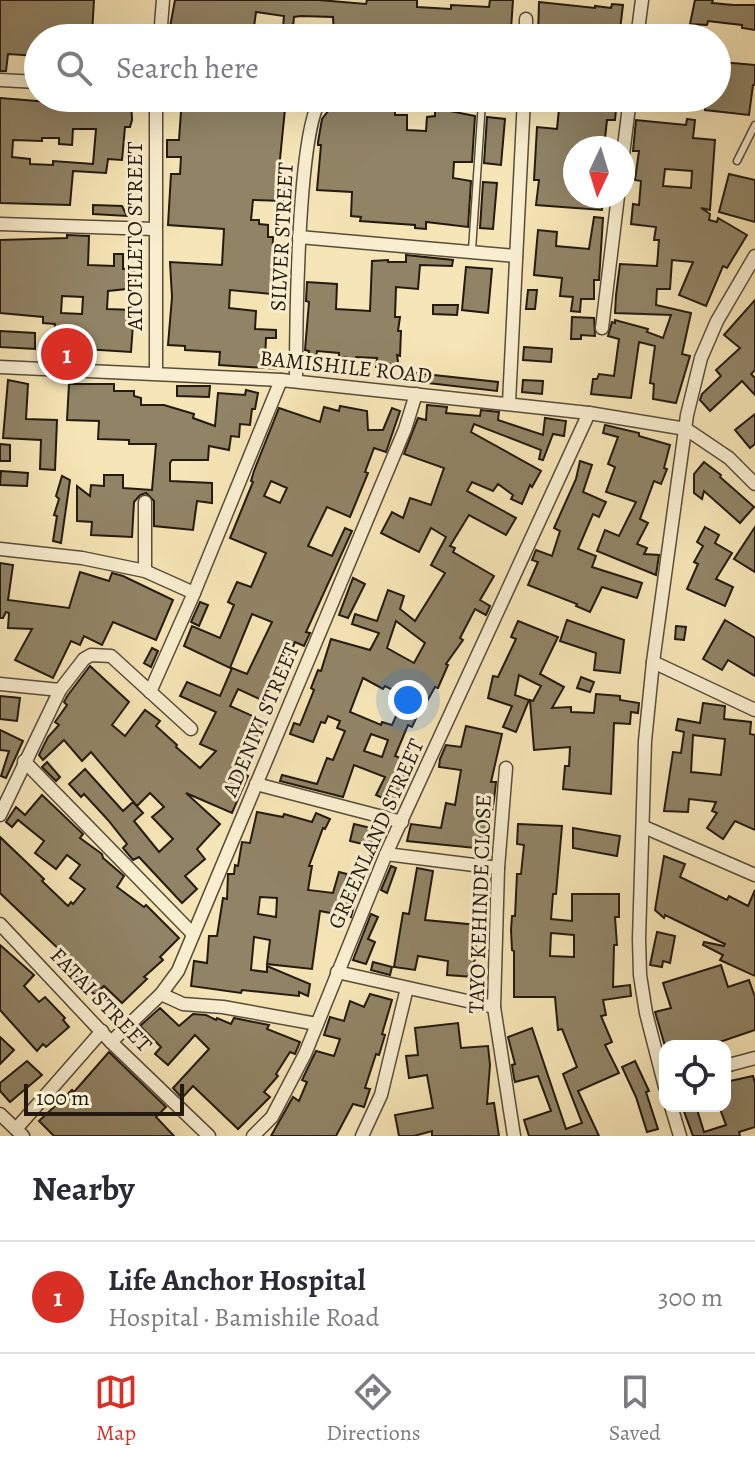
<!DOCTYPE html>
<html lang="en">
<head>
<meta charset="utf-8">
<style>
  :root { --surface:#fff; --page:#f2f2f3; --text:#2b2b33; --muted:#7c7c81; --line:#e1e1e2; --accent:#d93025 }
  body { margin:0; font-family:Alegreya,serif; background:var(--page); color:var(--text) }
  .controls { position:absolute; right:24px; bottom:24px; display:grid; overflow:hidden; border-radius:16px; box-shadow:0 8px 32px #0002 }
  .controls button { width:72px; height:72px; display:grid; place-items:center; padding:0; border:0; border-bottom:2px solid var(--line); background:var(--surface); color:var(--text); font:40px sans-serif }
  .compass { position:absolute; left:563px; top:136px; width:72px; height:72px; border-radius:50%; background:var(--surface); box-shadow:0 8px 32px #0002; rotate:184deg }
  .scale { position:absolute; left:24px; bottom:20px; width:160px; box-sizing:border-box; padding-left:8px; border:4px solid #241a10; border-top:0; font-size:22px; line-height:28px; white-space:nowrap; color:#241a10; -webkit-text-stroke:6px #f9eed0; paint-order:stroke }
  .you { position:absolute; left:408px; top:700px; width:28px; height:28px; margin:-20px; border:6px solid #fff; border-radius:50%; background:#1a73e8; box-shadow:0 0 0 12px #1a73e833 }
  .badge { display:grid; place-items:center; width:52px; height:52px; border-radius:50%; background:var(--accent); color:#fff; font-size:26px; font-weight:700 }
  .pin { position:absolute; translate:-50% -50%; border:4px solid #fff; box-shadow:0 2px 8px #0006 }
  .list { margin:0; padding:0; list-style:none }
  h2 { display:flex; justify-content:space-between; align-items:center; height:104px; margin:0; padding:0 32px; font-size:34px }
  h2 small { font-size:26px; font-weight:400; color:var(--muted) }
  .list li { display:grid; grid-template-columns:52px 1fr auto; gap:24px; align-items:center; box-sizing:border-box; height:112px; padding:0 32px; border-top:2px solid var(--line) }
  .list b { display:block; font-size:30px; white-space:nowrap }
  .list p { margin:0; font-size:26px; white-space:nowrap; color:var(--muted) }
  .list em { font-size:26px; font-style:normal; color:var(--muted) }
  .icon { flex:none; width:44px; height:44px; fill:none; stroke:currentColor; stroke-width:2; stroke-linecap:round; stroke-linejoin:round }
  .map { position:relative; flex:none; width:755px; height:1136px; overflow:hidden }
  .search { position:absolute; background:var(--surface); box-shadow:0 8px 32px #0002; left:24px; right:24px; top:24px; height:88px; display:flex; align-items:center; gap:20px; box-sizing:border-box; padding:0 28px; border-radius:44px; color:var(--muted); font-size:30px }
  .sheet { height:216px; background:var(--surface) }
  nav { display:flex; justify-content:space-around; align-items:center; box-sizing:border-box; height:112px; border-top:2px solid var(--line); background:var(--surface); font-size:22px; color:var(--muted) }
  nav a { display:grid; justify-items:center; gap:4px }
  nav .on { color:var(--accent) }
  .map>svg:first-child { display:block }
</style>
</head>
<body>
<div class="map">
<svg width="755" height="1136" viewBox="0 0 755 1136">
  <rect width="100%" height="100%" fill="#f6e5b6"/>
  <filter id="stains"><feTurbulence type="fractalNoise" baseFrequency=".0025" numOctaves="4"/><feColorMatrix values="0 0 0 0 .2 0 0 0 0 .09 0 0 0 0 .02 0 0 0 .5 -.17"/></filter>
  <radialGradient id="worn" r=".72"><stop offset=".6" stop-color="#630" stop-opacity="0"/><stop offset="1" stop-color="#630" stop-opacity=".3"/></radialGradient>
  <!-- building -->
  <g fill="#918466" stroke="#241a10" stroke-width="2" fill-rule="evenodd">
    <polygon points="0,0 94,0 92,34 83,34 82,38 38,38 38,56 8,54 6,71 0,71"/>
    <polygon points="175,0 319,0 366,4 367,0 417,0 417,7 451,9 451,5 489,7 490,0 513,0 511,29 501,28 500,38 334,38 333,17 301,16 294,17 292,38 282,38 284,16 256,12 253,34 234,33 234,38 177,38 176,27 170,27"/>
    <polygon points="695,0 713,0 712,3 734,5 755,5 755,30 742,28 742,25 716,22 708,21 707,25 690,24"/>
    <polygon points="539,2 595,8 595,6 611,8 612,4 623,5 619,38 538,38"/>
    <polygon points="661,27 685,29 684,38 660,38"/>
    <polygon points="721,62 755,65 755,85 753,85 749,115 705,110 706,98 717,98"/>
    <path d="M 0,98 L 110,107 L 110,98 L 131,99 L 132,120 L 130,127 L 125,127 L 122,160 L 108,159 L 106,173 L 73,171 L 70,205 L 0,203 ZM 73,129 L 96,129 L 93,164 L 53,161 L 53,165 L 30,164 L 30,159 L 12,157 L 13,140 L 42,141 L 42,138 L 59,138 L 59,144 L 72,145 Z"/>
    <polygon points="182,98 286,99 278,179 284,179 283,201 253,200 251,220 259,220 259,224 268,225 268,237 273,237 271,294 230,290 229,308 256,311 255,329 276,330 276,338 266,338 265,360 282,361 281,369 219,365 220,352 185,350 185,346 168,345 172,297 170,262 222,265 224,229 168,225 171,174 180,174 181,157 167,157 167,140 179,140"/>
    <polygon points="560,98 617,100 615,120 607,120 604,148 575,148 572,186 575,187 575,196 603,196 602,210 536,205 539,180 534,180 537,127 557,129"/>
    <polygon points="339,102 348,102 347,108 370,109 371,103 385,104 385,110 395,111 395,115 407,115 407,130 426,131 427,117 435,116 435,108 475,116 472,162 454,162 453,178 471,181 468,227 426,222 426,229 415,228 415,225 360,221 361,217 351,216 352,192 317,190 321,145 318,145 318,142 322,119 329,110 338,110"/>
    <polygon points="487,117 505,119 501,165 484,163"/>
    <path d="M 687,119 L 695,120 L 693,138 L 715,140 L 710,210 L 701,208 L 710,214 L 709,220 L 717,222 L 718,218 L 747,235 L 727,268 L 723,266 L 706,306 L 679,295 L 693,262 L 672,260 L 670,289 L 657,289 L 656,305 L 691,313 L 682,354 L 690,356 L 676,403 L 653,399 L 654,384 L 650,383 L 655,346 L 639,342 L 631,398 L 591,394 L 593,379 L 597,379 L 599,374 L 614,376 L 619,339 L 608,336 L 612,322 L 615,323 L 615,320 L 648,329 L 647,332 L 663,338 L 671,315 L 615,313 L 616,295 L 620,264 L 657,266 L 659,240 L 654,240 L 656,227 L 631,224 L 633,204 L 639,205 L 641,181 L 635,180 L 639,151 L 633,151 L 636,120 L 686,125 ZM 665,169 L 692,171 L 691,188 L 663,186 Z"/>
    <polygon points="729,174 755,180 755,222 719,212"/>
    <polygon points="483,182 497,183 493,229 480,228"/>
    <polygon points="93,205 122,206 127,216 93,214"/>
    <polygon points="594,217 603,218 599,280 594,280 594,299 581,299 580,312 571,311 573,297 560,296 562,278 534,275 538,230 557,232 556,246 589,249"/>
    <path d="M 67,235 L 89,236 L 88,265 L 114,266 L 114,254 L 123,254 L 123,269 L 134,268 L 136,288 L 108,291 L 107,309 L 134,310 L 131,352 L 53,347 L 55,324 L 43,323 L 43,317 L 0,313 L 0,240 L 67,238 ZM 62,296 L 83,297 L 82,314 L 61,313 Z"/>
    <polygon points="406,255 453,260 452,266 420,265 418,289 396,287 395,317 400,317 398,331 401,331 400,356 397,355 399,368 376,367 377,358 356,357 355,362 347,361 347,357 339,357 339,353 317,351 315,370 308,370 309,351 305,350 309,302 306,301 307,282 337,284 336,309 370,311 372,261 388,260 388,262 406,262"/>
    <polygon points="466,267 492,269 488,313 462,310"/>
    <polygon points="528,290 537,290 535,309 526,309"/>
    <polygon points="755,300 755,370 751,374 755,378 755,395 742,381 710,411 700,400 702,394 721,376 716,370 740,348 724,335"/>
    <polygon points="433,305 458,305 457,315 433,314"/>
    <polygon points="572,317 594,318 595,336 581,335 581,339 571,339"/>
    <polygon points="0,331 35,333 35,349 0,347"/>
    <polygon points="524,347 552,349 551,362 523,360"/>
    <polygon points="415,373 498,382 497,391 419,382 415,381"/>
    <polygon points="8,380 28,384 26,419 57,420 55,470 40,469 41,440 3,438"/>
    <polygon points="523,380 543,381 542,394 522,392"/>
    <polygon points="69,384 114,384 114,391 134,391 134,396 141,398 141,405 164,405 194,414 193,418 215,426 218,393 245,395 246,390 258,393 255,409 252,409 250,425 240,424 239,437 231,436 229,450 209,446 208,460 172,460 170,463 170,481 212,483 212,503 197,501 193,530 154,526 154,501 146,493 140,495 134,502 132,537 91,535 92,522 77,521 77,486 90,496 91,485 104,486 104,475 123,475 123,488 152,490 156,444 129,444 129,440 98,439 99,421 67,420"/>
    <polygon points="177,386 210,386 209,397 177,396"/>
    <path d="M 427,405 L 447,407 L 446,413 L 480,416 L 481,410 L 499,412 L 498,420 L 543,435 L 545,418 L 566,421 L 564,436 L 553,434 L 543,460 L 539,459 L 541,450 L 474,424 L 471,432 L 541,471 L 532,487 L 530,485 L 522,504 L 511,499 L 513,495 L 498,484 L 493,491 L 472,482 L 467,491 L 516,518 L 506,535 L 469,515 L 450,546 L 455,548 L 453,552 L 494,576 L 480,600 L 490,606 L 486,615 L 475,609 L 460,638 L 463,640 L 446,664 L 448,665 L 438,688 L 435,687 L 425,705 L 423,704 L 412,727 L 408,725 L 395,756 L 414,763 L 395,804 L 376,795 L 385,777 L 354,765 L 343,797 L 280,781 L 282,775 L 317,784 L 327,758 L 333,760 L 345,731 L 337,728 L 340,721 L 328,716 L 325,723 L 321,722 L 313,742 L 290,734 L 294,723 L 300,725 L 314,690 L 311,688 L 318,670 L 321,671 L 331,639 L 370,650 L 379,633 L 352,624 L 355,614 L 377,621 L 388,590 L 404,596 L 400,609 L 415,621 L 445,573 L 431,565 L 446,537 L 431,528 L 419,552 L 381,533 L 392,512 L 403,518 L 410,498 L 431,505 L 444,468 L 404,454 L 418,418 L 426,420 ZM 396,621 L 425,643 L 414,663 L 387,648 ZM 363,678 L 383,689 L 385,686 L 405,696 L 392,725 L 382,722 L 381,725 L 350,712 ZM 371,734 L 388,740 L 382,757 L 364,751 Z"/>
    <path d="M 340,406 L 367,411 L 368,430 L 383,430 L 392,408 L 400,411 L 386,452 L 374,448 L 365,472 L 368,473 L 350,517 L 327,507 L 308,546 L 332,556 L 345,528 L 352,531 L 306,632 L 310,633 L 304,646 L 295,642 L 287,660 L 285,659 L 266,702 L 238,689 L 230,706 L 264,721 L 262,724 L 265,725 L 246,775 L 248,776 L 232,813 L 186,793 L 220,824 L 197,849 L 205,859 L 185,876 L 197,889 L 182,903 L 139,857 L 133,860 L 123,848 L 127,844 L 108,820 L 84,794 L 81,797 L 69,784 L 85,769 L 123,811 L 133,802 L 143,813 L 134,821 L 159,852 L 173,839 L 152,817 L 164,807 L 150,793 L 137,806 L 91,752 L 82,761 L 64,740 L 43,760 L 39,755 L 48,737 L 59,725 L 55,722 L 67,705 L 64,702 L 68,695 L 90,666 L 129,702 L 112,725 L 125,736 L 145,710 L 160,721 L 156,726 L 177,745 L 176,747 L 200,768 L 216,751 L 200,744 L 216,712 L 180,696 L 187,682 L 220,696 L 232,668 L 247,674 L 272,622 L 252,614 L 230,668 L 184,646 L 192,626 L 220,638 L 234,605 L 228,602 L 237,582 L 251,587 L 266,553 L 230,538 L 253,482 L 251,481 L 254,471 L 279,408 L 320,422 L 324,407 L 339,411 ZM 271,481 L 287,488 L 280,503 L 264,496 Z"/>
    <polygon points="755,414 755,444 750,448 735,430"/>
    <polygon points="605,425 639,433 639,436 670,445 664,468 667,469 661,484 654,481 640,519 648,523 637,544 647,548 644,554 659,555 656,575 597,551 605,530 619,536 636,502 606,492 615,467 608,464 618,437 603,433"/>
    <polygon points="0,444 10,445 10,461 0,461"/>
    <polygon points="580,461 592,465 583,492 606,502 599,517 593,514 578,549 596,556 592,567 642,583 637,598 602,587 590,612 576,606 577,604 528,585 538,562 532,560 536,550 552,556 560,531 554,528 576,479"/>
    <polygon points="704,462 721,475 720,477 754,507 740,523 704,491 702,499 694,493 694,474"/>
    <polygon points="1,471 28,473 27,486 0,485"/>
    <polygon points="62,476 70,480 61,543 53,541 57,516 54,515 59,499 56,496"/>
    <polygon points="705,527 719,535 715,543 732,553 716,579 733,587 725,606 687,589 698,564 694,562 703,546 697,542"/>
    <polygon points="755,527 755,572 734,559"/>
    <polygon points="0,563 13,565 8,600 69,608 80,572 109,581 112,573 123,576 173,600 156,640 113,622 102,645 84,636 80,645 71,641 53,678 15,660 32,629 8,628 9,613 6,612 3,618 0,618"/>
    <polygon points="353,578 365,584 348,618 339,615"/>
    <polygon points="200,602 208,605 199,626 191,622"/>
    <polygon points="567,620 624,640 620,673 594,670 596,653 560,641"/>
    <polygon points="725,620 755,638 755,676 728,660 722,670 703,659"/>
    <polygon points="518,621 558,637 540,674 564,687 552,708 571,707 571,712 594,713 596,694 620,696 620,700 639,703 638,713 631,712 630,724 614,723 611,794 563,789 565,766 569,766 570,747 534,750 530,700 533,701 541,686 519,675 515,695 529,700 516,732 503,727 512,706 488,698 493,676 498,677 516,639 511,637"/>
    <polygon points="676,626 686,627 684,640 675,639"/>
    <polygon points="152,648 158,651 151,667 144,663"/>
    <polygon points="581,677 594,682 590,692 577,688"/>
    <polygon points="0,696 20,698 17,721 0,719"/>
    <path d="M 703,703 L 725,706 L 724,719 L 751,722 L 750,734 L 755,735 L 755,830 L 735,821 L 723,839 L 707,828 L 717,813 L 712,811 L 716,802 L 689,799 L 688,812 L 664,811 L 673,752 L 681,753 L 684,732 L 676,730 L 678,719 L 700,723 ZM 693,735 L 725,739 L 721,775 L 691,772 Z"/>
    <polygon points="466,726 502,734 491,782 496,782 494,800 485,849 407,841 411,824 441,828 446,803 455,805 461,770 439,767 440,759 446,745 461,747"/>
    <polygon points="0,730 23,741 6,778 1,776 9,751 0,750"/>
    <polygon points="47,762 60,777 56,781 42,767"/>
    <polygon points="42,795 83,834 80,838 102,854 103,858 124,876 117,887 144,907 146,905 179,938 160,957 163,960 144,977 147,979 122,1003 104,986 95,995 60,960 65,955 0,893 0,837 44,879 42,881 68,906 71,902 73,904 85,889 70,878 80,865 67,855 56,869 35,853 44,841 18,820 12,827 6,822 16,807 25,815"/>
    <path d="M 257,812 L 283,817 L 284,814 L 312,822 L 316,813 L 330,819 L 325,829 L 323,828 L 309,866 L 312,866 L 308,890 L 333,893 L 339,872 L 347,874 L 341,898 L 349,899 L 352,891 L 357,893 L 351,917 L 320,911 L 312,969 L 267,964 L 270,940 L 254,937 L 251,970 L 267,972 L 267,966 L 310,984 L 308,996 L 299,992 L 299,996 L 242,990 L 241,993 L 191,986 L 194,961 L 207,963 L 209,936 L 217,936 L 223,898 L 227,899 L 228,874 L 234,874 L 235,865 L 238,866 L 242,842 L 250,843 ZM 260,897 L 277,898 L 276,917 L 258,914 Z"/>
    <polygon points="354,824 375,829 371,846 350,841"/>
    <path d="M 518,824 L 562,826 L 556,894 L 553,894 L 551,919 L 572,921 L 572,894 L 619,894 L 619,917 L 615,917 L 617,945 L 614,945 L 613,987 L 630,985 L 631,996 L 603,1000 L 606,1015 L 601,1016 L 612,1042 L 605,1045 L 619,1073 L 578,1091 L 599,1136 L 529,1136 L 524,1120 L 551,1111 L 538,1076 L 515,1082 L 514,1078 L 512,1065 L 515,1064 L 508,1037 L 532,1028 L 566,1129 L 582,1123 L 563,1074 L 577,1067 L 562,1029 L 558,1030 L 555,997 L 514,997 L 514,951 L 512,950 L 511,930 L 512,916 L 515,916 L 517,874 L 521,874 L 524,845 L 517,844 ZM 551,933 L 574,935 L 574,957 L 550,956 Z"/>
    <polygon points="573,828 620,836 617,856 573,848"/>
    <polygon points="664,856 685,864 680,877 727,900 729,896 748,906 755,890 755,976 720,960 723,955 703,945 704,942 724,946 725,944 665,915 664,918 655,910"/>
    <polygon points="391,866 396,868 387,893 381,890"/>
    <polygon points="417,868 433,871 425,920 478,925 473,977 447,975 448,961 418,956 415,970 394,967 403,913 409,914"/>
    <polygon points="371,914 378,917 368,939 375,942 366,964 353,960"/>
    <polygon points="657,932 675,936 670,963 663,961 662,967 650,965"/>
    <polygon points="0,945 34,975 24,986 39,1002 45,997 65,1018 63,1020 69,1027 46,1047 43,1044 37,1051 0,1010"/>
    <polygon points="373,962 392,967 390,975 371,970"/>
    <polygon points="721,965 728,987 749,980 755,997 755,1030 708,1046 665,1046 655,1012 671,1008 663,983"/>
    <polygon points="370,994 392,1000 382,1034 385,1035 379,1055 376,1054 365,1088 370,1089 364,1107 353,1104 336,1136 271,1136 293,1097 299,1101 307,1082 302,1080 316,1051 334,1056 340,1039 324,1035 330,1017 344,1021 350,1001 364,1007"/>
    <polygon points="160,1008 179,1026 193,1014 206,1015 216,1020 217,1018 231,1024 234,1018 269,1025 267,1029 300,1042 295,1054 290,1052 276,1074 278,1076 264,1092 270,1097 238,1129 193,1086 182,1098 173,1088 209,1049 195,1035 168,1065 155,1054 161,1047 140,1026"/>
    <polygon points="458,1023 461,1048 488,1046 490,1065 487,1104 494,1103 499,1136 432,1136 432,1131 414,1136 399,1136 395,1115 433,1108 427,1075 409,1078 406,1056 418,1055 415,1028"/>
    <polygon points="0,1037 14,1050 0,1064"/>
    <polygon points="109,1052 166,1107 156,1117 174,1136 54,1136 39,1121 72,1090 74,1092"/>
    <polygon points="27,1061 42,1075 10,1102 0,1091 0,1083"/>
    <polygon points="635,1061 649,1091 646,1092 658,1129 647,1132 636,1097 622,1067"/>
    <polygon points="753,1076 755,1083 755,1127 739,1132 740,1136 693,1136 682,1106 696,1106 704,1132 726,1125 719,1106 725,1106 725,1082"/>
  </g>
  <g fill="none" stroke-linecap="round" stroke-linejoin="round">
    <!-- lane casing -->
    <g stroke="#584d3a" stroke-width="9">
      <g id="lane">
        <polyline points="737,161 755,125"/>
        <polyline points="472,250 482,102"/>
      </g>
    </g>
    <!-- street casing -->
    <g stroke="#584d3a" stroke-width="15">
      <g id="street">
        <polyline points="160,38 163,0"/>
        <polyline points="526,38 526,19"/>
        <polyline points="637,38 642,0"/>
        <polyline points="0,80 38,82"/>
        <polyline points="156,98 156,373"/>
        <polyline points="413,98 524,105"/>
        <polyline points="623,155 630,98"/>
        <polyline points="0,224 154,229"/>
        <polyline points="299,237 516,256"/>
        <polyline points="602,328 618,196"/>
        <polyline points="0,367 281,380 589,413 686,429 729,458 755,484"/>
        <path d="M 296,381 C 296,336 297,124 322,98"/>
        <polyline points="509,403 524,98"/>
        <polyline points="0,549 82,558 145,571 194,593"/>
        <polyline points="145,571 145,502"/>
        <polyline points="653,662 755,710"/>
        <polyline points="0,684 60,690"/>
        <polyline points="150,692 194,593 281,380"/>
        <polyline points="24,761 193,934"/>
        <polyline points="506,768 498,868 494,1007 514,1136"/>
        <polyline points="256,784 402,822"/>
        <polyline points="0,815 60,690 84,659 91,655 111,656 191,729"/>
        <polyline points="644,827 755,875"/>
        <polyline points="386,854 498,868"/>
        <polyline points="0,924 111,1042 209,1136"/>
        <polyline points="337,972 494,1007"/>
        <polyline points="161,994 183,1004 223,1007 317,1024"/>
        <polyline points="111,1042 161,994 178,971 405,429 416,394"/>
        <polyline points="725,1066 755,1058"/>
        <polyline points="665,1087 646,1013 640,975 639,939 645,741 653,662 687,415 701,358 717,321 755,256"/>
        <polyline points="671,1106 680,1136"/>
        <polyline points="0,1114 23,1136"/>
        <polyline points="16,1129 102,1031"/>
        <polyline points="253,1136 272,1117 305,1054 386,854 589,413"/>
        <polyline points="362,1136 381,1095 407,988"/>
      </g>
    </g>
    <!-- lane -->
    <use href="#lane" stroke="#f9eed0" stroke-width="6"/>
    <!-- street -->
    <use href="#street" stroke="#f9eed0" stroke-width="12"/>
  </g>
  <g text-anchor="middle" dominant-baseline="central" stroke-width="6" stroke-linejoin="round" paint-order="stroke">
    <!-- street labels -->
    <g font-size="22" fill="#241a10" stroke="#f9eed0">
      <text transform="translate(135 236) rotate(-90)">ATOTILETO STREET</text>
      <text transform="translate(282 237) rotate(-87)">SILVER STREET</text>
      <text transform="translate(346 367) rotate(6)">BAMISHILE ROAD</text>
      <text transform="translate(261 720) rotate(-67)">ADENIYI STREET</text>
      <text transform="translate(376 834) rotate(-66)">GREENLAND STREET</text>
      <text transform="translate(480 904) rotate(-88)">TAYO KEHINDE CLOSE</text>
      <text transform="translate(101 1000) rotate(46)">FATAI STREET</text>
    </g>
  </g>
  <rect width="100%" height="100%" filter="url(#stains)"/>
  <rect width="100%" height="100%" fill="url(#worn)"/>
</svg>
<div class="controls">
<button><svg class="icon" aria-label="locate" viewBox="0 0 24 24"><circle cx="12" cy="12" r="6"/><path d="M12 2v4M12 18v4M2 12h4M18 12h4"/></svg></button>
</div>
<svg class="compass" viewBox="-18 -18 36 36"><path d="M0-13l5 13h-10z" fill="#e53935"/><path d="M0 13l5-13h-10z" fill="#7c7c81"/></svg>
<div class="scale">100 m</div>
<div class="you"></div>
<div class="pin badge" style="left:67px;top:354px">1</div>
<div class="search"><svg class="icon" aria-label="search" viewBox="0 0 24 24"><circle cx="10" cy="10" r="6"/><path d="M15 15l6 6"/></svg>Search here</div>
</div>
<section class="sheet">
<h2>Nearby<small></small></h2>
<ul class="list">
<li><span class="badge">1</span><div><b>Life Anchor Hospital</b><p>Hospital · Bamishile Road</p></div><em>300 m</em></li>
</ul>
</section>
<nav>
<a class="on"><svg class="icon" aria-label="map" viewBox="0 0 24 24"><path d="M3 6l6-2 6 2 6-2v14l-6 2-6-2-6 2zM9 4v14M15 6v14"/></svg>Map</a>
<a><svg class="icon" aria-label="directions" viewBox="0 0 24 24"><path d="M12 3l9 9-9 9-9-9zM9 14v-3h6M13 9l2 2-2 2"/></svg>Directions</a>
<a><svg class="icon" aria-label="saved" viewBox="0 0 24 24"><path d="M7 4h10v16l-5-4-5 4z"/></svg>Saved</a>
</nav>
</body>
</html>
